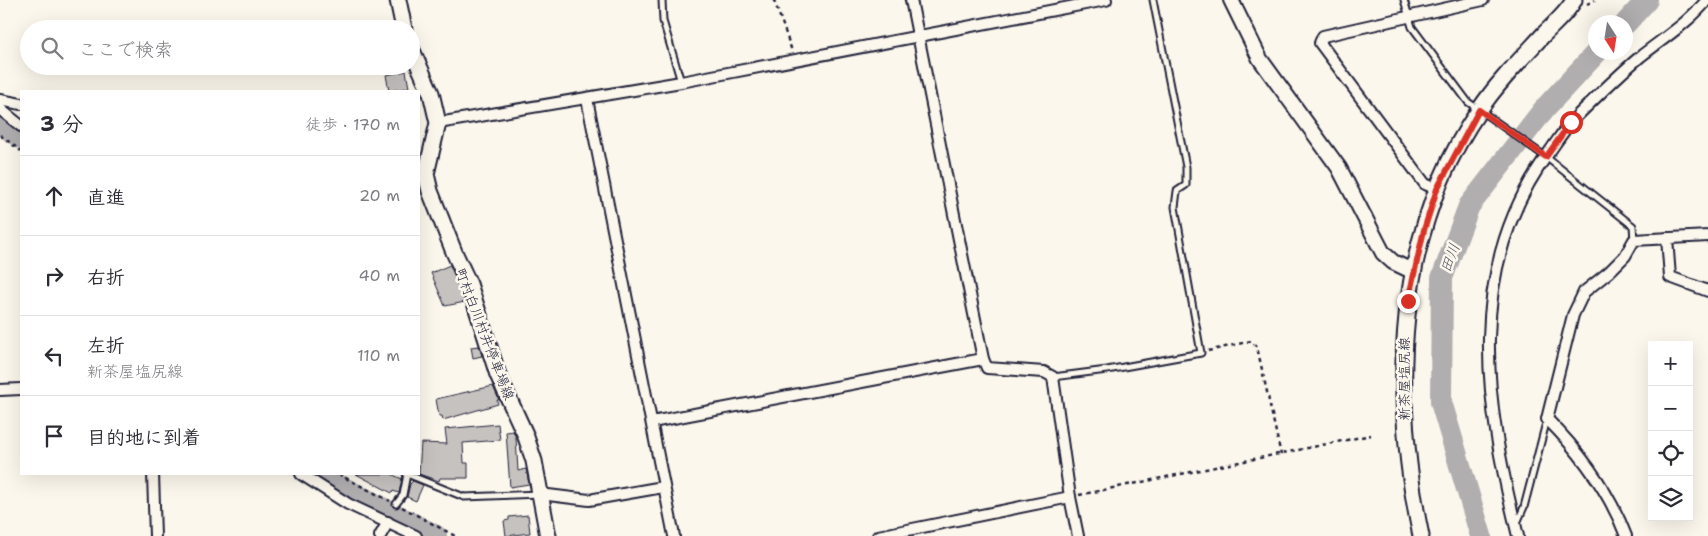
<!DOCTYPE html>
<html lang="ja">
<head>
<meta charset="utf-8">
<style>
  :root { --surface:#fff; --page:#f7f7f7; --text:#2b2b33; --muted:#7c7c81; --line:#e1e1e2 }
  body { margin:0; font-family:"Shantell Sans","Klee One",sans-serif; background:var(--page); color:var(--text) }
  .controls { position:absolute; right:15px; bottom:15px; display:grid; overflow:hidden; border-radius:0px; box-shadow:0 5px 20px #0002 }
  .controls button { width:45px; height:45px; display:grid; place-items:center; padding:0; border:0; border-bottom:1px solid var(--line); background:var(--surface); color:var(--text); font:25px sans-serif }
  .compass { position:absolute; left:1588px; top:15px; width:45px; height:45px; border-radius:50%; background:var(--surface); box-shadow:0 5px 20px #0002; rotate:168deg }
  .stop { position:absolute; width:15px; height:15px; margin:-11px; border:4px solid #d93025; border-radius:50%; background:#fff }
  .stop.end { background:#d93025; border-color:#fff; box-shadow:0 1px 5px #0008 }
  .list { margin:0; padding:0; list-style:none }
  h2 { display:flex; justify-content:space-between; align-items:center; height:65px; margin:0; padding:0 20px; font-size:21px }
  h2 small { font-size:16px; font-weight:400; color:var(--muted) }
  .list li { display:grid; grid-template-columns:32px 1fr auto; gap:15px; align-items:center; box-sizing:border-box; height:80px; padding:0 20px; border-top:1px solid var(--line) }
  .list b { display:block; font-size:19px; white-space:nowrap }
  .list p { margin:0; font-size:16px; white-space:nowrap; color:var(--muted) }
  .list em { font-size:16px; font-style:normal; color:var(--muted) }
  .icon { flex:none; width:28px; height:28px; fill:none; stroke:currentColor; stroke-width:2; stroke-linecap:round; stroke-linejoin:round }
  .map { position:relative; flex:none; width:1708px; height:536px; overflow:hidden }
  .search { position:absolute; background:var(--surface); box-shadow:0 5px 20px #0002; left:20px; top:20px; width:400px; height:55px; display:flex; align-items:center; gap:12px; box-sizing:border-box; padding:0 18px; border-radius:28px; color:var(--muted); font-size:19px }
  .panel { position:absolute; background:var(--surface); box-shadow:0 5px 20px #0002; left:20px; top:90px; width:400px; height:385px; border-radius:0px }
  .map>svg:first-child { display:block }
</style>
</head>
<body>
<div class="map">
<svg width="1708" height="536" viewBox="0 0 1708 536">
  <rect width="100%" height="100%" fill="#fbf7ec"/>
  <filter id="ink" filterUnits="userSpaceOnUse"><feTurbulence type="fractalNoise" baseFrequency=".02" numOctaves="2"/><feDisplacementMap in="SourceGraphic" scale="10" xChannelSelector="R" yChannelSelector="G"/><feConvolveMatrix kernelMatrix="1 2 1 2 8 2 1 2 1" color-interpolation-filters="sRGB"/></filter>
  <g filter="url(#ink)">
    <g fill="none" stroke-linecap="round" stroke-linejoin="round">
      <!-- river -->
      <g stroke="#b1aeb0" stroke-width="22">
        <polyline points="1626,23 1647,0"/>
        <polyline points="0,123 21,138"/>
        <polyline points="317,474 436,536"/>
        <polyline points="1481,536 1441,402 1442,278 1469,206 1545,108 1597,52"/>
      </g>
    </g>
    <!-- building -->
    <g fill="#c6c2c0" stroke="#22223b">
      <polygon points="406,71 409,88 389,91 386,75"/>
      <polygon points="450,265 465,302 445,306 431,273"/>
      <polygon points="479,346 482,356 473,358 471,347"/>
      <polygon points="493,386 499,400 497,400 498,404 443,420 442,416 439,416 436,399"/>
      <polygon points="498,424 500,440 463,443 464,463 468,463 468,478 440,478 439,481 419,474 421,443 447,444 445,429"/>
      <polygon points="513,431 516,438 518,471 526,469 529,484 510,487 506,432"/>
      <polygon points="356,474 391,474 402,479 399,493 393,491 392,493"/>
      <polygon points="413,481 423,485 416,501 407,497 410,484"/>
      <polygon points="528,515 530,533 506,536 504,521 509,520 509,517"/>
    </g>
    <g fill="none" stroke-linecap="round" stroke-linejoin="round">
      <!-- service casing -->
      <g stroke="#22223b" stroke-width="9">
        <g id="service">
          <polyline points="662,0 663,21 681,82"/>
          <polyline points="1404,0 1412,27 1468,102 1546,157 1633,226 1634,240"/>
          <polyline points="1053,377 1107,370 1201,353 1175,207 1177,191 1186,185 1186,167 1153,0"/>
          <polyline points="407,474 464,497 539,494"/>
          <polyline points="396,504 403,495 407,474"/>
          <polyline points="1517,523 1524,507 1547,419"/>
        </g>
      </g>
      <!-- minor casing -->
      <g stroke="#22223b" stroke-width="14">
        <g id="minor">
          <polyline points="911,0 983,359 987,368 1044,372 1053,377 1070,497 1078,536"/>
          <polyline points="587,99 674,536"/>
          <polyline points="0,100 21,104"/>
          <polyline points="0,109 21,126"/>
          <polyline points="438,123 681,82 1106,0"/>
          <polyline points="1437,189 1425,184 1320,43 1323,36 1483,0"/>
          <polyline points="1667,238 1670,277 1708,291"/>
          <polyline points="0,390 21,389"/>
          <polyline points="652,422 983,359"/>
          <polyline points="153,474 155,536"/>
          <polyline points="301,474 348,504 416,536"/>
          <polyline points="540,494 589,500 663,487"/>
          <polyline points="380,536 388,522"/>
          <polyline points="878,536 1070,497"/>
          <path d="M 1518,536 C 1485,404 1463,268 1550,151 C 1557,141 1564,130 1572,121 C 1594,99 1617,76 1641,56 C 1664,38 1688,23 1707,0"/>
          <path d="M 1626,536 C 1609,491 1580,452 1547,419 L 1573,315 L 1584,292 L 1609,272 L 1625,256 L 1634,240 L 1708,236"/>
        </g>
      </g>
      <!-- tertiary casing -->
      <g stroke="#22223b" stroke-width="18">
        <polyline id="tertiary" points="1231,0 1260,59 1339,168 1383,253 1393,262 1414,272"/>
      </g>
      <!-- secondary casing -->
      <g stroke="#22223b" stroke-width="19">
        <g id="secondary">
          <polyline points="398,0 404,29"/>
          <polyline points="411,48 431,93 438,123 426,174 430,191 454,252 469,284 498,375 525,434 534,461 548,536"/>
          <path d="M 1421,536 C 1391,393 1394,233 1480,109 C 1498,82 1522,58 1544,34 C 1554,24 1567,13 1574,0"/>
        </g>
      </g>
      <!-- path -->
      <g stroke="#22223b" stroke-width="2.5" stroke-dasharray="4 4" stroke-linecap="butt">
        <polyline points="774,0 792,51"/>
        <polyline points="1587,4 1595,0"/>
        <polyline points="0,135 21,151"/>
        <polyline points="1208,351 1251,341 1257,347 1281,455"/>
        <polyline points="338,474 390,501"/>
        <polyline points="1079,495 1371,435"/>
        <polyline points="402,507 455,536"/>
      </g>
      <!-- service -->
      <use href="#service" stroke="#fbf7ec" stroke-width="5"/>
      <!-- minor -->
      <use href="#minor" stroke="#fbf7ec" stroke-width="10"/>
      <!-- tertiary -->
      <use href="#tertiary" stroke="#fbf7ec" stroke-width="14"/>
      <!-- secondary -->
      <use href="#secondary" stroke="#fbf7ec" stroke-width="15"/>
    </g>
  </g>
  <g fill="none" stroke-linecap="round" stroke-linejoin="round" filter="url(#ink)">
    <!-- route -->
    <polyline stroke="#d93025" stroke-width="6" points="1408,301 1424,230 1437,189 1479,110 1546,157 1571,122"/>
  </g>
  <g text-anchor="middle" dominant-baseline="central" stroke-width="5" stroke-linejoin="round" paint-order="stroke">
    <!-- street labels -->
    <g font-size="14" fill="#22223b" stroke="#fbf7ec">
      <text transform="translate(485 334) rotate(69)">町村白川村井停車場線</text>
      <text transform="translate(1404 379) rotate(-90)">新茶屋塩尻線</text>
    </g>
    <!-- water labels -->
    <g font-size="15" font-style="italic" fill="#545364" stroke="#fbf7ec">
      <text transform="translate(1450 258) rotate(-70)">田川</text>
    </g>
  </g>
</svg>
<div class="controls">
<button>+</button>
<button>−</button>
<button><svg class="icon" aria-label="locate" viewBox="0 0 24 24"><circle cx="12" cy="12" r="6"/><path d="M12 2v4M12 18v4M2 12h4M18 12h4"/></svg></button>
<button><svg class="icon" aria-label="layers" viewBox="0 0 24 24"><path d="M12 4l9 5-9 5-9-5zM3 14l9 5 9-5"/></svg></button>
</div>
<svg class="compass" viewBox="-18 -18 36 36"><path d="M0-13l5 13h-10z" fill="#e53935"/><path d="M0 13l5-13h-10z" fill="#7c7c81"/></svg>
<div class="stop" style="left:1571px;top:122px"></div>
<div class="stop end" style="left:1408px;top:301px"></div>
<div class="search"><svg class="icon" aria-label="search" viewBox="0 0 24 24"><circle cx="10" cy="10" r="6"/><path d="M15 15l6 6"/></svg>ここで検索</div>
<section class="panel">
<h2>3 分<small>徒歩 · 170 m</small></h2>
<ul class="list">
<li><svg class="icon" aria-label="ahead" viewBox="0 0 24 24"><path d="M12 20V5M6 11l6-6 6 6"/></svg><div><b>直進</b></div><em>20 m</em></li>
<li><svg class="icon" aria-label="right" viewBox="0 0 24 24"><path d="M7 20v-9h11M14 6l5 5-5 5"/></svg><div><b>右折</b></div><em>40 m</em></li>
<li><svg class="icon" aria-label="left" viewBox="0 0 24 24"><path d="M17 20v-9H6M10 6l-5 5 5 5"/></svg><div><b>左折</b><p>新茶屋塩尻線</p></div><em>110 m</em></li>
<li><svg class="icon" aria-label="arrive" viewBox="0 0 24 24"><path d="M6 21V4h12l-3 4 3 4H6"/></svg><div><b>目的地に到着</b></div></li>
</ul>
</section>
</div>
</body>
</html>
